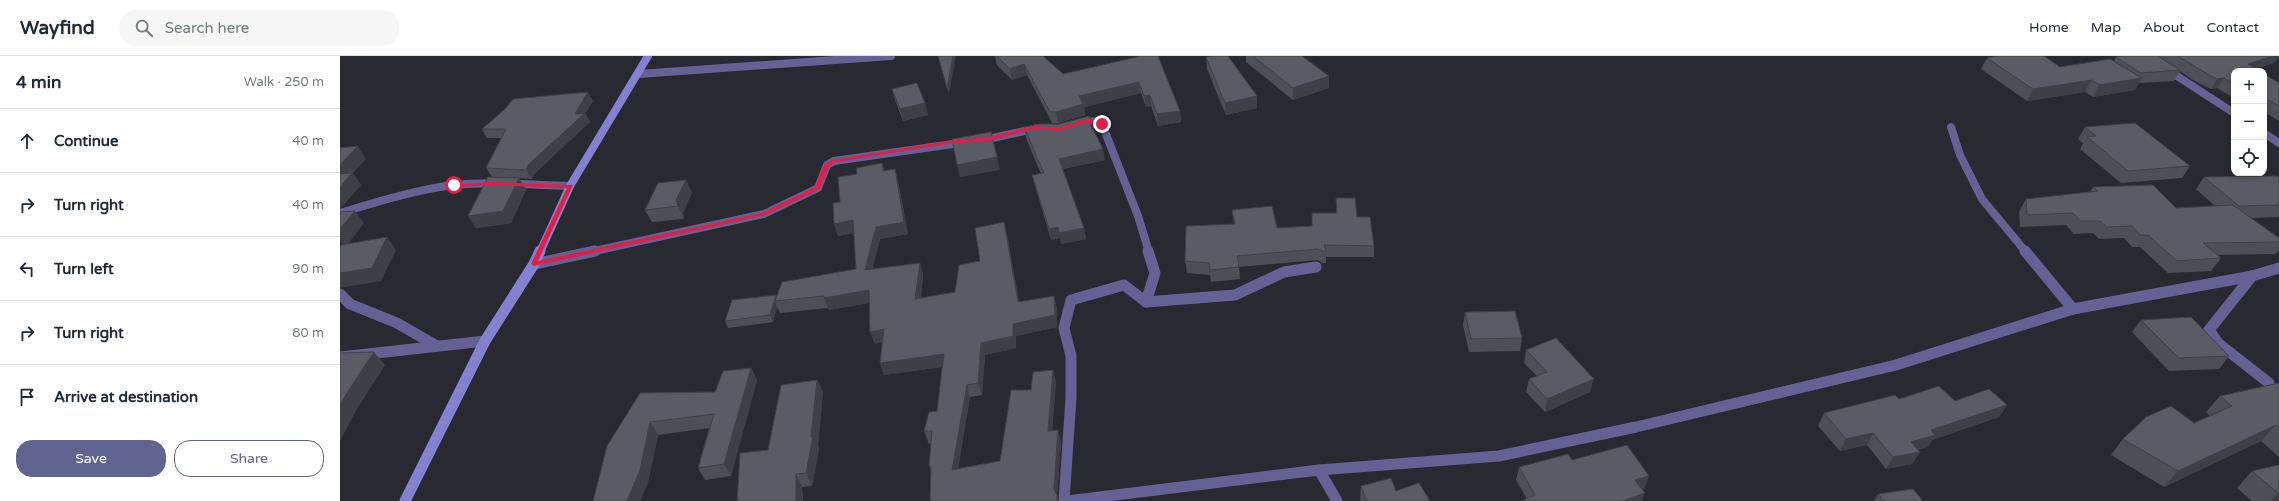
<!DOCTYPE html>
<html lang="en">
<head>
<meta charset="utf-8">
<style>
  :root { --surface:#fff; --page:#f6f6f7; --text:#1f2937; --muted:#747a83; --line:#e0e1e3; --accent:#60658f }
  body { margin:0; font-family:"Varela Round",sans-serif; background:var(--page); color:var(--text) }
  .controls { position:absolute; right:12px; top:12px; display:grid; overflow:hidden; border-radius:8px; box-shadow:0 2px 6px #0003 }
  .controls button { width:36px; height:36px; display:grid; place-items:center; padding:0; border:0; border-bottom:1px solid var(--line); background:var(--surface); color:var(--text); font:20px sans-serif }
  .stop { position:absolute; width:12px; height:12px; margin:-9px; border:3px solid #e11d48; border-radius:50%; background:#fff }
  .stop.end { background:#e11d48; border-color:#fff; box-shadow:0 1px 4px #0008 }
  .list { margin:0; padding:0; list-style:none }
  h2 { display:flex; justify-content:space-between; align-items:center; height:52px; margin:0; padding:0 16px; font-size:17px }
  h2 small { font-size:13px; font-weight:400; color:var(--muted) }
  .list li { display:grid; grid-template-columns:26px 1fr auto; gap:12px; align-items:center; box-sizing:border-box; height:64px; padding:0 16px; border-top:1px solid var(--line) }
  .list b { display:block; font-size:15px; white-space:nowrap }
  .list em { font-size:13px; font-style:normal; color:var(--muted) }
  .actions { display:flex; gap:8px; padding:12px 16px }
  .actions a { flex:1; padding:9px 0; border:1px solid var(--accent); border-radius:16px; text-align:center; font-size:14px; color:var(--accent) }
  .actions .main { background:var(--accent); color:#fff }
  .icon { flex:none; width:22px; height:22px; fill:none; stroke:currentColor; stroke-width:2; stroke-linecap:round; stroke-linejoin:round }
  .map { position:relative; flex:none; width:1939px; height:445px; overflow:hidden }
  header { display:flex; align-items:center; gap:24px; box-sizing:border-box; height:56px; padding:0 20px; background:var(--surface); border-bottom:1px solid var(--line) }
  header strong { font-size:19px }
  nav { display:flex; gap:22px; margin-inline-start:auto; font-size:14px }
  .search { width:280px; height:36px; background:var(--page); display:flex; align-items:center; gap:10px; box-sizing:border-box; padding:0 14px; border-radius:22px; color:var(--muted); font-size:15px }
  main { display:flex }
  aside { flex:1; background:var(--surface) }
  .map>svg:first-child { display:block }
</style>
</head>
<body>
<header>
<strong>Wayfind</strong>
<div class="search"><svg class="icon" aria-label="search" viewBox="0 0 24 24"><circle cx="10" cy="10" r="6"/><path d="M15 15l6 6"/></svg>Search here</div>
<nav><a>Home</a><a>Map</a><a>About</a><a>Contact</a></nav>
</header>
<main>
<aside>
<h2>4 min<small>Walk · 250 m</small></h2>
<ul class="list">
<li><svg class="icon" aria-label="ahead" viewBox="0 0 24 24"><path d="M12 20V5M6 11l6-6 6 6"/></svg><div><b>Continue</b></div><em>40 m</em></li>
<li><svg class="icon" aria-label="right" viewBox="0 0 24 24"><path d="M7 20v-9h11M14 6l5 5-5 5"/></svg><div><b>Turn right</b></div><em>40 m</em></li>
<li><svg class="icon" aria-label="left" viewBox="0 0 24 24"><path d="M17 20v-9H6M10 6l-5 5 5 5"/></svg><div><b>Turn left</b></div><em>90 m</em></li>
<li><svg class="icon" aria-label="right" viewBox="0 0 24 24"><path d="M7 20v-9h11M14 6l5 5-5 5"/></svg><div><b>Turn right</b></div><em>80 m</em></li>
<li><svg class="icon" aria-label="arrive" viewBox="0 0 24 24"><path d="M6 21V4h12l-3 4 3 4H6"/></svg><div><b>Arrive at destination</b></div></li>
</ul>
<div class="actions"><a class="main">Save</a><a>Share</a></div>
</aside>
<div class="map">
<svg width="1939" height="445" viewBox="0 0 1939 445">
  <rect width="100%" height="100%" fill="#292931"/>
  <g fill="none" stroke-linecap="round" stroke-linejoin="round">
    <!-- minor-far1 -->
    <g stroke="#646294" stroke-width="8">
      <polyline points="1806,0 1894,57"/>
      <polyline points="299,18 551,0"/>
      <polyline points="739,67 758,65 762,68 798,160 809,196"/>
      <polyline points="1611,71 1620,99 1642,143 1686,196"/>
      <polyline points="1924,77 1939,87"/>
      <path d="M 0,157 C 37,146 75,134 113,129 C 152,125 191,129 230,130"/>
      <polyline points="250,196 424,158 478,132 487,109 494,105 648,83 698,72"/>
    </g>
    <!-- minor -->
    <g stroke="#646294" stroke-width="11">
      <polyline points="1685,195 1733,253"/>
      <polyline points="194,208 255,195"/>
      <polyline points="1912,220 1869,274 1878,287 1929,327"/>
      <polyline points="0,238 10,248 57,267 97,290"/>
      <polyline points="806,246 815,217 808,195"/>
      <polyline points="0,301 145,285"/>
      <polyline points="979,414 997,445"/>
      <polyline points="724,445 731,342 731,300 724,272 731,244 784,229 806,246 895,239 944,216 976,211"/>
      <polyline points="727,445 979,414 1159,400 1296,371 1556,309 1733,253 1912,220 1939,212"/>
    </g>
    <!-- secondary-far1 -->
    <polyline stroke="#8581d1" stroke-width="8" points="200,196 230,130 308,0"/>
    <!-- secondary -->
    <polyline stroke="#8581d1" stroke-width="11" points="65,445 145,285 194,208 200,195"/>
  </g>
  <!-- wall -->
  <g fill="#4d4e56">
    <polygon points="655,0 703,0 723,18 801,0 840,55 841,66 818,70 811,50 806,51 801,37 744,51 745,59 718,67 712,67 687,19 672,24 657,9"/>
    <polygon points="906,0 962,0 989,32 953,44 906,6"/>
    <polygon points="1778,0 1939,0 1934,7 1894,15 1894,42 1877,32 1871,33 1853,24 1840,15 1834,25 1799,27 1795,34 1753,41 1745,36 1687,45 1641,13 1647,2 1720,11 1774,5 1776,1 1778,1"/>
    <polygon points="866,1 917,40 917,52 886,59 867,13"/>
    <polygon points="1924,18 1939,27 1939,65 1924,56"/>
    <polygon points="552,33 585,47 588,59 563,65 555,44"/>
    <polygon points="253,45 245,57 250,66 194,118 192,123 179,122 186,134 171,167 136,172 128,160 152,121 146,112 161,82 147,82 142,73"/>
    <polygon points="684,71 754,76 765,104 723,113 744,172 746,183 721,188 720,182 711,184 695,130 692,119 701,118 686,82"/>
    <polygon points="1745,71 1850,110 1842,122 1781,127 1740,93 1743,87 1738,83"/>
    <polygon points="542,107 545,115 555,113 558,125 568,178 540,183 532,213 580,207 583,219 581,242 615,236 640,205 667,178 679,246 717,252 717,271 676,280 676,292 645,299 642,339 630,341 618,412 660,405 691,334 713,314 716,326 712,375 718,374 721,386 717,439 719,445 590,445 591,416 589,410 591,387 589,388 584,375 597,355 602,311 544,319 540,307 542,286 535,288 530,276 529,247 489,254 488,252 440,257 437,251 433,266 388,272 385,265 436,239 436,240 516,213 514,177 498,180 500,146 517,118"/>
    <polygon points="1864,121 1939,122 1939,161 1911,162 1939,182 1939,194 1935,198 1877,199 1881,202 1871,215 1828,217 1800,191 1792,191 1784,182 1759,183 1753,177 1734,178 1726,169 1680,171 1679,156 1686,143 1750,136 1753,131 1836,152 1875,150 1856,133"/>
    <polygon points="352,136 343,157 344,163 312,166 305,154"/>
    <polygon points="996,142 1017,161 1034,190 1034,201 986,201 986,207 982,207 978,204 899,211 900,223 871,226 870,219 847,217 845,205 894,168 892,154 937,172 972,170 996,157"/>
    <polygon points="1125,256 1182,282 1180,295 1129,296 1123,269"/>
    <polygon points="1801,264 1889,300 1879,313 1829,315 1792,276"/>
    <polygon points="1186,294 1250,336 1205,356 1186,336 1189,323 1197,320 1184,307"/>
    <polygon points="411,312 417,324 391,420 365,424 358,412 369,372 318,379 308,426 300,445 253,445 300,337 375,336"/>
    <polygon points="477,324 483,336 478,389 479,393 472,430 462,431 463,445 397,445 428,394"/>
    <polygon points="1939,327 1939,401 1921,385 1824,431 1771,399 1783,383 1854,367 1870,360 1866,356 1880,340"/>
    <polygon points="1559,343 1615,345 1667,349 1659,361 1592,384 1588,391 1577,394 1580,396 1572,408 1546,413 1527,389 1500,395 1478,370 1484,357"/>
    <polygon points="1232,404 1305,432 1302,433 1187,443 1176,424 1179,411"/>
    <polygon points="1939,409 1939,445 1912,445 1897,432 1912,415"/>
    <polygon points="1021,430 1056,435 1090,445 1021,445 1020,443"/>
    <polygon points="1538,438 1583,445 1534,445"/>
  </g>
  <!-- shaded-wall -->
  <g fill="#3f4046">
    <polygon points="613,0 616,0 609,38 607,32"/>
    <polygon points="1932,0 1939,0 1939,1 1934,7 1910,15 1908,8"/>
    <polygon points="684,8 687,19 672,24 670,13"/>
    <polygon points="989,20 989,32 953,44 953,32"/>
    <polygon points="1802,22 1795,34 1753,41 1759,29"/>
    <polygon points="1884,22 1877,32 1871,33 1877,23"/>
    <polygon points="1752,24 1745,36 1687,45 1693,33"/>
    <polygon points="799,26 801,37 744,51 745,59 718,67 716,56 739,40"/>
    <polygon points="248,36 253,45 245,57 250,66 194,118 192,123 186,114 188,109 235,58"/>
    <polygon points="810,39 811,50 806,51 804,40"/>
    <polygon points="917,40 917,52 886,59 885,47"/>
    <polygon points="585,47 588,59 563,65 560,53"/>
    <polygon points="840,55 841,66 818,70 817,58"/>
    <polygon points="753,68 755,79 751,69"/>
    <polygon points="18,90 26,103 13,117 21,129 3,150 0,152 0,109"/>
    <polygon points="763,93 765,104 721,113 719,103"/>
    <polygon points="657,101 660,114 620,121 617,109"/>
    <polygon points="555,113 558,125 568,178 540,183 529,226 525,214 536,171"/>
    <polygon points="179,122 186,134 171,167 136,172 128,160"/>
    <polygon points="346,124 352,136 343,157 344,163 338,150 336,144"/>
    <polygon points="15,155 24,167 5,192 0,185 0,173"/>
    <polygon points="513,164 517,176 498,180 494,168"/>
    <polygon points="664,166 667,178 681,258 678,246"/>
    <polygon points="718,171 744,172 746,183 721,188 720,182 711,184 709,173"/>
    <polygon points="47,181 56,194 41,225 0,232 0,217"/>
    <polygon points="580,207 583,219 579,255 575,243"/>
    <polygon points="529,234 533,246 489,254 484,242"/>
    <polygon points="436,239 438,244 435,245 437,251 433,266 430,259"/>
    <polygon points="714,240 717,252 717,271 676,280 676,292 645,299 642,339 638,327 641,287 673,268"/>
    <polygon points="544,273 549,285 535,288 530,276"/>
    <polygon points="34,296 45,309 17,353 0,385 0,350 5,340"/>
    <polygon points="604,298 608,310 544,319 540,307"/>
    <polygon points="411,312 417,324 391,420 384,408"/>
    <polygon points="713,314 716,326 711,387 708,375"/>
    <polygon points="1254,323 1250,336 1205,356 1207,343"/>
    <polygon points="477,324 483,336 478,389 479,393 472,430 466,417 471,381"/>
    <polygon points="627,329 630,341 616,426 612,414"/>
    <polygon points="1667,349 1659,361 1592,384 1588,391 1564,398 1571,386 1591,374"/>
    <polygon points="310,366 318,379 308,426 300,445 287,445"/>
    <polygon points="1936,369 1921,385 1824,431 1838,415"/>
    <polygon points="718,374 721,386 717,439 719,445 717,445 714,433"/>
    <polygon points="1533,377 1527,389 1500,395 1506,383"/>
    <polygon points="1580,396 1572,408 1546,413 1553,401"/>
    <polygon points="456,418 462,431 463,445 456,445"/>
    <polygon points="1309,420 1305,432 1291,436 1295,424"/>
    <polygon points="1305,437 1302,445 1283,445"/>
    <polygon points="1938,437 1939,437 1939,445 1930,445"/>
  </g>
  <!-- building -->
  <g fill="#5a5b64" stroke="#3f4046">
    <polygon points="598,0 613,0 607,32"/>
    <polygon points="657,0 703,0 723,18 801,0 818,0 840,55 817,58 810,39 804,40 799,26 739,40 743,48 716,56 710,56 684,8 670,13"/>
    <polygon points="874,0 888,0 917,40 885,47 866,1"/>
    <polygon points="913,0 962,0 989,20 953,32"/>
    <polygon points="1657,0 1704,0 1720,11 1770,3 1802,22 1759,29 1752,24 1693,33 1647,2"/>
    <polygon points="1785,0 1818,0 1840,14 1801,17 1776,1"/>
    <polygon points="1838,0 1933,0 1908,8 1920,15 1894,15 1894,28 1884,22 1877,23 1859,13"/>
    <polygon points="1924,18 1939,27 1939,50 1924,41"/>
    <polygon points="577,27 585,47 560,53 552,33"/>
    <polygon points="248,36 235,58 245,57 188,109 186,114 146,112 166,73 142,73 165,53 173,43"/>
    <polygon points="749,60 753,68 751,69 763,93 719,103 744,172 719,177 718,171 709,173 692,119 704,117 684,71 701,68 719,68"/>
    <polygon points="1795,67 1850,110 1788,115 1747,81 1756,80 1745,71"/>
    <polygon points="651,76 657,101 617,109 612,83"/>
    <polygon points="18,90 0,109 0,92"/>
    <polygon points="542,107 543,115 555,113 564,166 536,171 525,214 580,207 575,243 615,236 619,209 640,205 635,172 664,166 678,246 714,240 715,259 673,268 673,280 641,287 638,327 627,329 612,414 660,405 671,334 691,334 693,316 713,314 708,375 718,374 714,433 717,439 717,445 590,445 591,410 589,410 592,375 584,375 589,356 597,355 604,298 540,307 544,273 530,276 529,234 484,242 484,240 435,245 442,226 516,213 513,164 494,168 493,147 500,146 498,121 517,118 516,112"/>
    <polygon points="12,117 0,131 0,118"/>
    <polygon points="1937,120 1939,122 1939,149 1899,150 1864,121"/>
    <polygon points="148,121 179,122 163,155 128,160"/>
    <polygon points="346,124 336,144 338,150 305,154 318,127"/>
    <polygon points="1813,129 1836,152 1893,149 1939,182 1939,186 1863,187 1881,202 1837,205 1808,179 1800,179 1792,170 1767,171 1760,165 1741,165 1733,157 1687,159 1686,143 1758,135 1753,131"/>
    <polygon points="996,142 1015,142 1017,161 1030,161 1034,190 984,189 986,195 982,195 978,193 897,200 899,211 870,214 869,207 845,205 846,170 895,168 892,154 932,150 937,172 972,170 972,157 997,157"/>
    <polygon points="15,155 0,173 0,156"/>
    <polygon points="47,181 32,212 0,217 0,191 1,189"/>
    <polygon points="436,239 430,259 385,265 392,244"/>
    <polygon points="1175,255 1182,282 1131,283 1125,256"/>
    <polygon points="1851,261 1889,300 1839,302 1801,264"/>
    <polygon points="1216,282 1254,323 1207,343 1189,323 1207,316 1186,294"/>
    <polygon points="34,296 5,340 0,350 0,297"/>
    <polygon points="411,312 384,408 358,412 374,358 310,366 300,414 287,445 253,445 267,390 300,337 375,336 383,315"/>
    <polygon points="477,324 471,381 473,380 466,417 456,418 456,445 397,445 400,397 428,394 441,329"/>
    <polygon points="1939,327 1939,371 1936,369 1838,415 1783,383 1806,361 1831,350 1854,367 1892,350 1880,340"/>
    <polygon points="1599,330 1615,345 1649,333 1667,349 1591,374 1595,379 1571,386 1580,396 1553,401 1533,377 1506,383 1484,357 1555,339 1559,343"/>
    <polygon points="1287,389 1309,420 1295,424 1305,437 1283,445 1181,445 1195,439 1179,411 1228,398 1232,404"/>
    <polygon points="1939,409 1939,437 1938,437 1912,415"/>
    <polygon points="1051,422 1056,435 1079,427 1090,445 1027,445 1021,430"/>
    <polygon points="1573,433 1583,445 1544,445 1538,438"/>
  </g>
  <!-- route -->
  <polygon fill="#e11d48" points="744,64 758,64 765,68 762,70 757,67 744,67 719,75 694,73 648,85 609,88 496,106 489,110 480,133 426,159 194,210 191,208 227,132 150,129 114,131 112,129 150,126 233,129 198,205 422,157 475,131 484,109 492,104 609,85 648,81 694,70 718,72"/>
</svg>
<div class="controls">
<button>+</button>
<button>−</button>
<button><svg class="icon" aria-label="locate" viewBox="0 0 24 24"><circle cx="12" cy="12" r="6"/><path d="M12 2v4M12 18v4M2 12h4M18 12h4"/></svg></button>
</div>
<div class="stop" style="left:114px;top:129px"></div>
<div class="stop end" style="left:762px;top:68px"></div>
</div>
</main>
</body>
</html>
